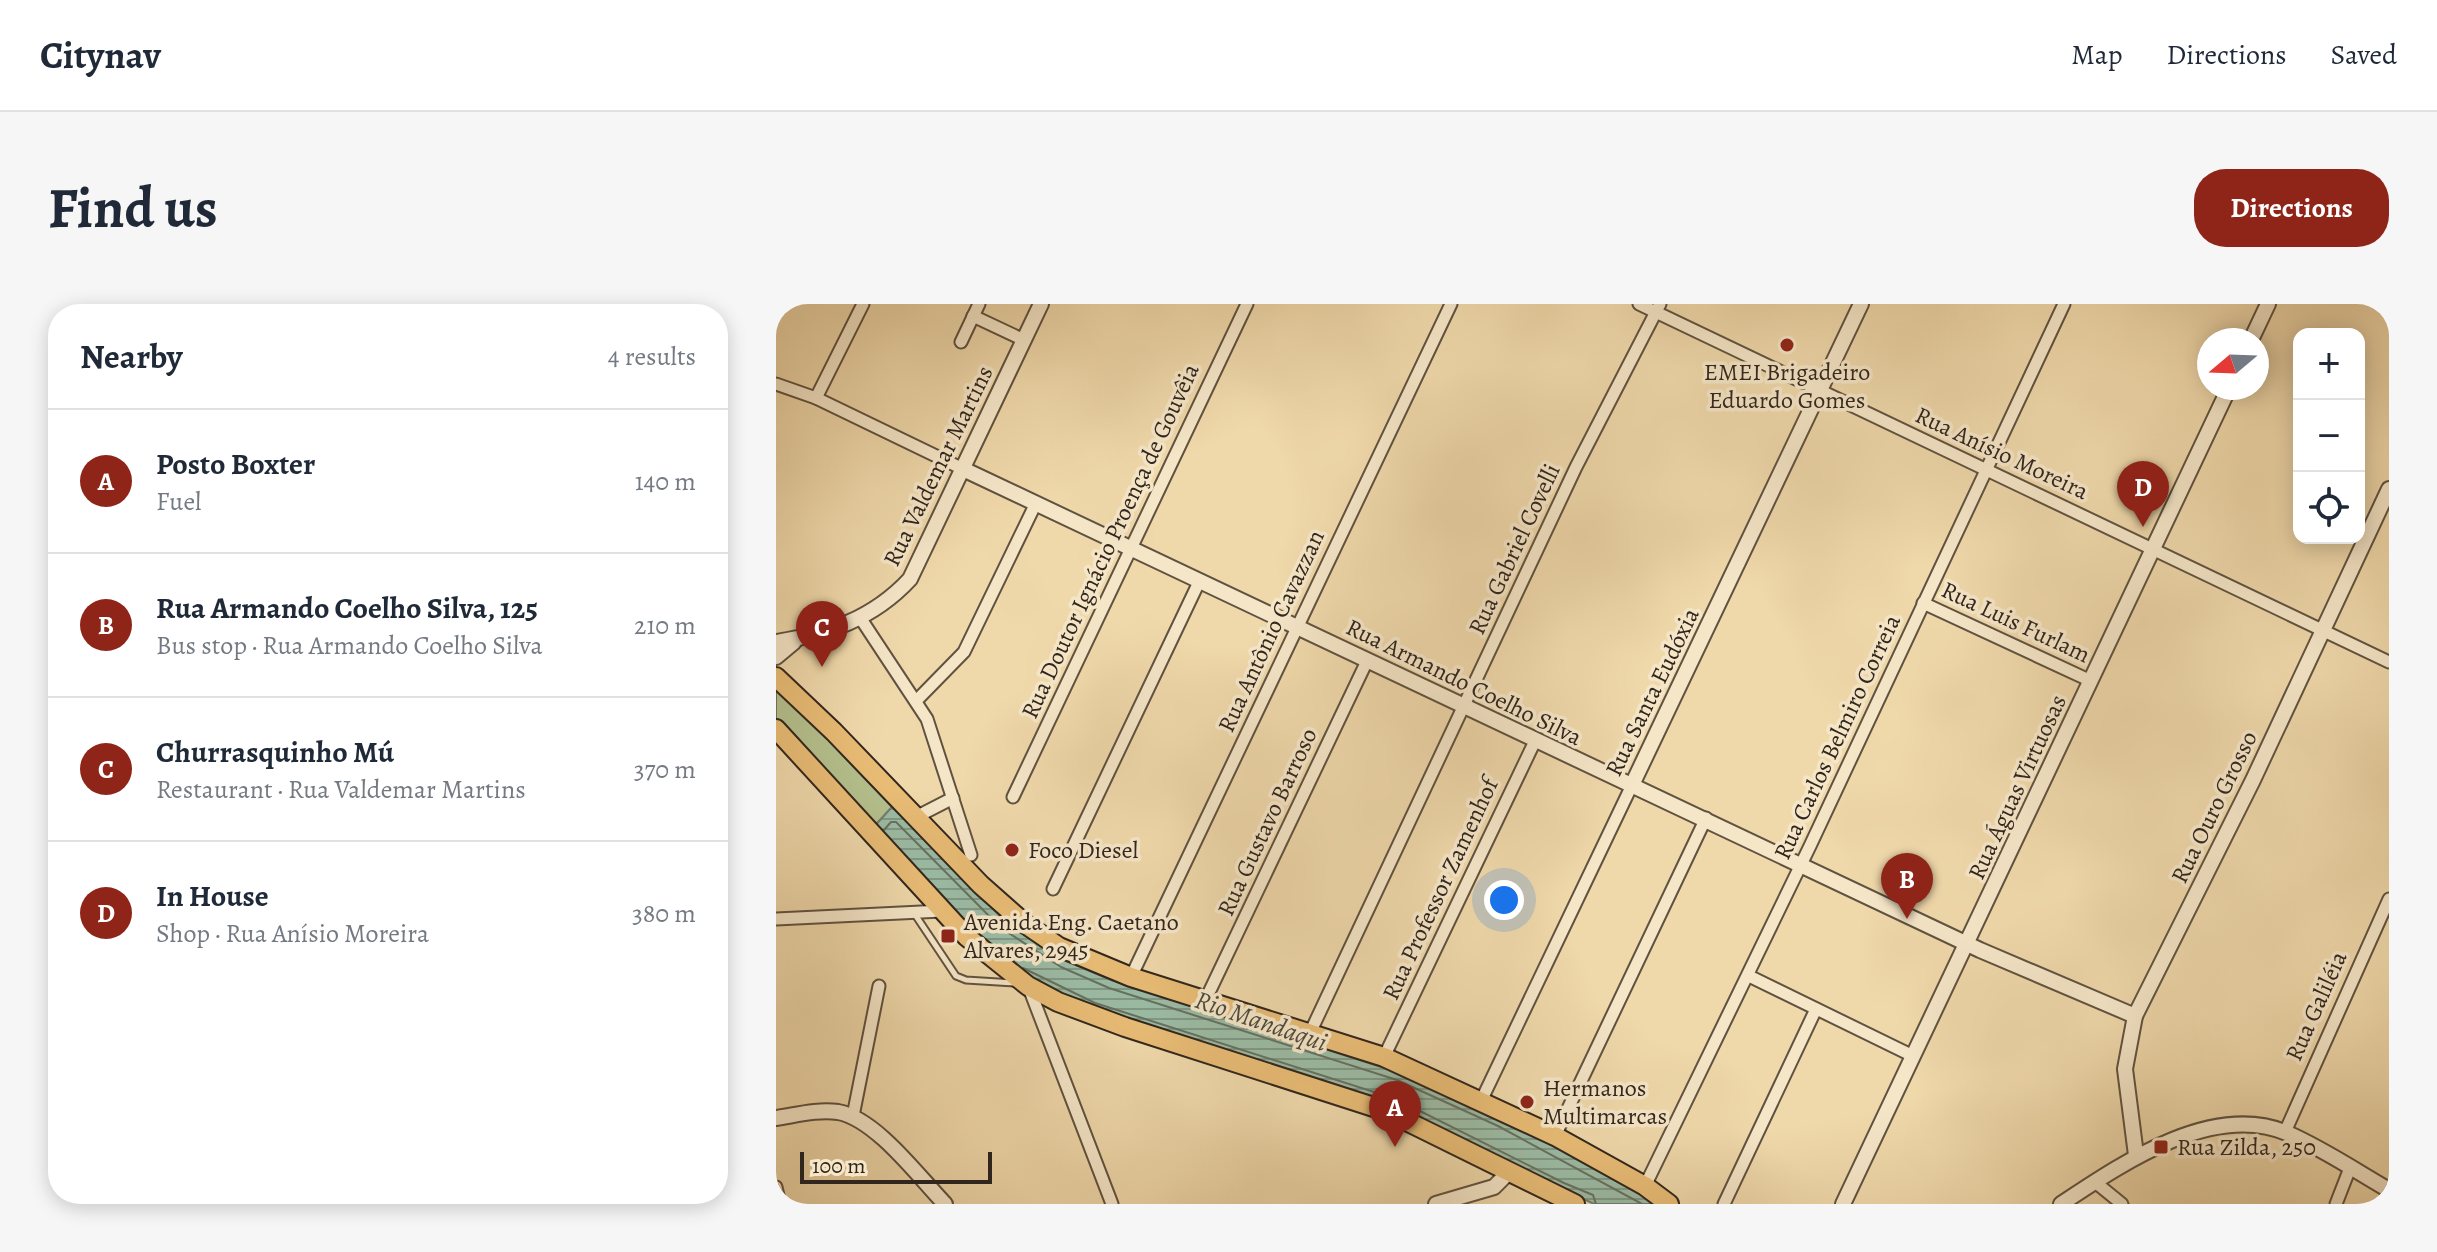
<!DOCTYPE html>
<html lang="en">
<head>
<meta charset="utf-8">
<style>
  :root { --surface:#fff; --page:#f6f6f7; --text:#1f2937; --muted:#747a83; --line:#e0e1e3; --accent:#8f2418 }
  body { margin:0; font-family:Alegreya,serif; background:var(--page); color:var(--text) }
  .controls { position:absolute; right:24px; top:24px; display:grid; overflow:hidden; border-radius:16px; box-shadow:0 4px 20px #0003 }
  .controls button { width:72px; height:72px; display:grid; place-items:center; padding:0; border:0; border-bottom:2px solid var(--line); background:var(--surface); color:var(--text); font:40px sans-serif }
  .compass { position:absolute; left:1421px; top:24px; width:72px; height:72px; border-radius:50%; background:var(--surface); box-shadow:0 4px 20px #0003; rotate:251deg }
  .scale { position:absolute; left:24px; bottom:20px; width:192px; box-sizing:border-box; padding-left:8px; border:4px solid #31261d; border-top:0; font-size:22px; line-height:28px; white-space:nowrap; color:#31261d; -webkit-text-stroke:6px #f5e6c8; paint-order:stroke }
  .you { position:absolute; left:728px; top:596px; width:28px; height:28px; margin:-20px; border:6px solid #fff; border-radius:50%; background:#1a73e8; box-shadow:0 0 0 12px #1a73e833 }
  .badge { display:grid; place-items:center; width:52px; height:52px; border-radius:50%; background:var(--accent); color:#fff; font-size:26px; font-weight:700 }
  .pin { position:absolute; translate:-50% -66px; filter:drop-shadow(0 2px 4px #0008) }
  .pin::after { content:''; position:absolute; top:42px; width:28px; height:24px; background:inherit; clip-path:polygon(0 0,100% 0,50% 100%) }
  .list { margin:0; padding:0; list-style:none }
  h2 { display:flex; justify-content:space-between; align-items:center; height:104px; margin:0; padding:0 32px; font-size:34px }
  h2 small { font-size:26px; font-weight:400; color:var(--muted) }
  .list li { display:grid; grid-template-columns:52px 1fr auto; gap:24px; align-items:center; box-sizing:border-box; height:144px; padding:0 32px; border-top:2px solid var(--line) }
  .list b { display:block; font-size:30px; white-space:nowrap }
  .list p { margin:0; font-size:26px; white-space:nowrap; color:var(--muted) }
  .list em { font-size:26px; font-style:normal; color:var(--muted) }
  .icon { flex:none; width:44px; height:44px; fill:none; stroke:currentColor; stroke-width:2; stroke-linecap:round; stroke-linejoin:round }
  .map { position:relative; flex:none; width:1613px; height:900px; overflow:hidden; border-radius:32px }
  header { display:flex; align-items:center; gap:48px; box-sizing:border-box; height:112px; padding:0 40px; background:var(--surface); border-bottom:2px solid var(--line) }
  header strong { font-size:38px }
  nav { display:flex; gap:44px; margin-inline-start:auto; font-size:28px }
  .intro { display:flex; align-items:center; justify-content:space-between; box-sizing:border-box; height:192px; padding:0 48px }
  h1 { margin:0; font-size:56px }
  .button { padding:20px 36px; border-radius:32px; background:var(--accent); color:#fff; font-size:28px; font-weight:700 }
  main { display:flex; gap:48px; padding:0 48px }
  aside { flex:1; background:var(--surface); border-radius:32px; box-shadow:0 4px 20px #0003 }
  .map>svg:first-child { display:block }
</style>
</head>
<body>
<header>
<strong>Citynav</strong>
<nav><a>Map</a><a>Directions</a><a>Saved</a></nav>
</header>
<div class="intro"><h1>Find us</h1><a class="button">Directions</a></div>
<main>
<aside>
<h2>Nearby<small>4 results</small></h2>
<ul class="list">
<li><span class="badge">A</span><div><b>Posto Boxter</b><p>Fuel</p></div><em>140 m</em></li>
<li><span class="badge">B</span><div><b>Rua Armando Coelho Silva, 125</b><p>Bus stop · Rua Armando Coelho Silva</p></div><em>210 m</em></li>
<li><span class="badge">C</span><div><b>Churrasquinho Mú</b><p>Restaurant · Rua Valdemar Martins</p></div><em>370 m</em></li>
<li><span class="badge">D</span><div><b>In House</b><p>Shop · Rua Anísio Moreira</p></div><em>380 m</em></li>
</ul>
</aside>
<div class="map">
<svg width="1613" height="900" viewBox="0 0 1613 900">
  <defs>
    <pattern id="water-rules" width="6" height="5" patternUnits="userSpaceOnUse" patternTransform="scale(2)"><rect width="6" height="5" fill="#9bbba4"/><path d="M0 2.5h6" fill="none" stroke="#7f9885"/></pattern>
  </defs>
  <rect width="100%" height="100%" fill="#efd8aa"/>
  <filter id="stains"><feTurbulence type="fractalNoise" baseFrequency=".0025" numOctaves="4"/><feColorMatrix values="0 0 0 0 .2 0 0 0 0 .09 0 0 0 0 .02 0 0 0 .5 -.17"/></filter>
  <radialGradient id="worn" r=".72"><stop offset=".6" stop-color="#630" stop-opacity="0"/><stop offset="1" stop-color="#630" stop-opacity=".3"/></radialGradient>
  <!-- park -->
  <polygon fill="#b4c08d" stroke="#727355" stroke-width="2" points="0,381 116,503 95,526 0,417"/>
  <!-- water -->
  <polygon fill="url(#water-rules)" stroke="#717f6e" stroke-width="2" points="116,503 230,618 288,656 335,676 624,769 752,828 877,897 875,900 818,900 738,862 316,707 220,655 95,526"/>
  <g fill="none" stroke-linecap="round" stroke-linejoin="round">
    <!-- shore -->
    <g stroke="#667060" stroke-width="2">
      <polyline points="108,526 115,518 120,518 225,624 285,663 333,684 621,776 722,822 866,900"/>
      <polyline points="247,664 319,699 620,795 788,879 817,891 820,900"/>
    </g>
    <!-- service casing -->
    <g stroke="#605240" stroke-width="9">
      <polyline id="service" points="138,609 180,672 190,676 238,679"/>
    </g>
    <!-- minor casing -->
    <g stroke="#605240" stroke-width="15">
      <g id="minor">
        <polyline points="863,0 1613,358"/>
        <polyline points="197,12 248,36"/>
        <polyline points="185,38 203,0"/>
        <polyline points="0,80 40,94 187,165"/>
        <polyline points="40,94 87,0"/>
        <polyline points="1147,299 1315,377"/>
        <polyline points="85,315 151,415 195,551"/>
        <polyline points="141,396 188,348 260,199"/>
        <polyline points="237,493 471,0"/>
        <polyline points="140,513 177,494"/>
        <polyline points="277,585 423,278"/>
        <polyline points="0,615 166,607"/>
        <polyline points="973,672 1137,752"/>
        <polyline points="355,673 675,0"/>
        <polyline points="253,684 336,900"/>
        <polyline points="429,697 591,357"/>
        <polyline points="534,729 800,163 884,0"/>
        <polyline points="608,753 759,437"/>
        <polyline points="706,795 856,481"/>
        <polyline points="77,812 103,682"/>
        <polyline points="1509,828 1613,595"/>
        <polyline points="779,832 930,514"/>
        <polyline points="1319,878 1346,900"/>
        <polyline points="869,882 1034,542 1288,0"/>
        <polyline points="0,883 4,900"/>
        <polyline points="948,900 1040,705"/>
        <polyline points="1560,900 1574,864"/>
      </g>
    </g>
    <!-- tertiary casing -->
    <g stroke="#605240" stroke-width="18">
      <g id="tertiary">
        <polyline points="1475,36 1492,0"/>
        <polyline points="187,165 1204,646 1359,712"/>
        <path d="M 0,338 C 52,330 97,315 134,275 L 265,0"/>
        <polyline points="0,353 18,338"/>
        <polyline points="856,481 1085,0"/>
        <path d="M 0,814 C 20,811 42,805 62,808 C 100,815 142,872 169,900"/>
        <polyline points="1360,851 1349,765 1359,712 1477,476 1613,185"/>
        <polyline points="660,900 718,883 732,869"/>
        <polyline points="1067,900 1453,84"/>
        <path d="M 1285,900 C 1344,861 1436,797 1511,829 C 1546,844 1580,867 1613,886"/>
      </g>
    </g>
    <!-- primary casing -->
    <g stroke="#31261d" stroke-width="22">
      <g id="primary">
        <polyline points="0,373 58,428 205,581 248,619 283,643 355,673 608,753 779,832 869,882 893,900"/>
        <polyline points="0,425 191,633 252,682 282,698 349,723 610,807 799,900"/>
      </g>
    </g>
    <!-- service -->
    <use href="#service" stroke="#f5e6c8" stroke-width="5"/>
    <!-- minor -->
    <use href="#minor" stroke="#f5e6c8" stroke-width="11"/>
    <!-- tertiary -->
    <use href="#tertiary" stroke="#f5e6c8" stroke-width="14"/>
    <!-- primary -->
    <use href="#primary" stroke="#e8bc75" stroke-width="18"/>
  </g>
  <!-- markers -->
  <g fill="#8f2418" stroke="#f5e6c8" stroke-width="3">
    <circle cx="1011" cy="41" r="8"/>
    <circle cx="236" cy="546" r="8"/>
    <rect x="164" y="624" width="16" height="16" rx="4"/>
    <circle cx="751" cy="798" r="8"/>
    <rect x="1377" y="835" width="16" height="16" rx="4"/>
  </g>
  <g text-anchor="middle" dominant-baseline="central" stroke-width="7" stroke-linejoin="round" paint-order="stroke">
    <!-- poi labels -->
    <g font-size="24" fill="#31261d" stroke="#f5e6c8" text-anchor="start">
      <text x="1011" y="68" text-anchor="middle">EMEI Brigadeiro<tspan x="1011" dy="28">Eduardo Gomes</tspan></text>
      <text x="252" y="546">Foco Diesel</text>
      <text x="188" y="618">Avenida Eng. Caetano<tspan x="188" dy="28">Alvares, 2945</tspan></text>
      <text x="767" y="784">Hermanos<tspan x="767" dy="28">Multimarcas</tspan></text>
      <text x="1401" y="843">Rua Zilda, 250</text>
    </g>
    <!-- street labels -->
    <g font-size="24" fill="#31261d" stroke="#f5e6c8">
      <text transform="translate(1226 149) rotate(25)">Rua Anísio Moreira</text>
      <text transform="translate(162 162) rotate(-64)">Rua Valdemar Martins</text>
      <text transform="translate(334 237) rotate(-65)">Rua Doutor Ignácio Proença de Gouvêia</text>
      <text transform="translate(738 245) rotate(-65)">Rua Gabriel Covelli</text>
      <text transform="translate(1240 318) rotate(25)">Rua Luis Furlam</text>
      <text transform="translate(495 327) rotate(-65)">Rua Antônio Cavazzan</text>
      <text transform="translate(688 378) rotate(26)">Rua Armando Coelho Silva</text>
      <text transform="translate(876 388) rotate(-64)">Rua Santa Eudóxia</text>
      <text transform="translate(1061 433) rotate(-65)">Rua Carlos Belmiro Correia</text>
      <text transform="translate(1241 483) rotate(-65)">Rua Águas Virtuosas</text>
      <text transform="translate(1438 503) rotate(-64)">Rua Ouro Grosso</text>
      <text transform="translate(491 518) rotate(-65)">Rua Gustavo Barroso</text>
      <text transform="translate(664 585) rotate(-65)">Rua Professor Zamenhof</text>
      <text transform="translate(1540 702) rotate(-66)">Rua Galiléia</text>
    </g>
    <!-- water labels -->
    <g font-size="26" font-style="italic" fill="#4c4b3f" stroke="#f5e6c8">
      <text transform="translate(485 717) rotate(19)">Rio Mandaqui</text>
    </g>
  </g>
  <rect width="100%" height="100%" filter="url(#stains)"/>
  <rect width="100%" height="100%" fill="url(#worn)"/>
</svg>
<div class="controls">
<button>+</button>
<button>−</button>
<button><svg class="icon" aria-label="locate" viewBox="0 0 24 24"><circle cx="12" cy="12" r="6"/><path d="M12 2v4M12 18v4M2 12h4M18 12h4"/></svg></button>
</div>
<svg class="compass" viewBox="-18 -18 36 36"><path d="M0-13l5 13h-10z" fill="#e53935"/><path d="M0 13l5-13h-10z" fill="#747a83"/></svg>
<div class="scale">100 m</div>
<div class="you"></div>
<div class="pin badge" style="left:619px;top:843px">A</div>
<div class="pin badge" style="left:1131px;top:615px">B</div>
<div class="pin badge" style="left:46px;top:363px">C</div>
<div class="pin badge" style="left:1367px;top:223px">D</div>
</div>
</main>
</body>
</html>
